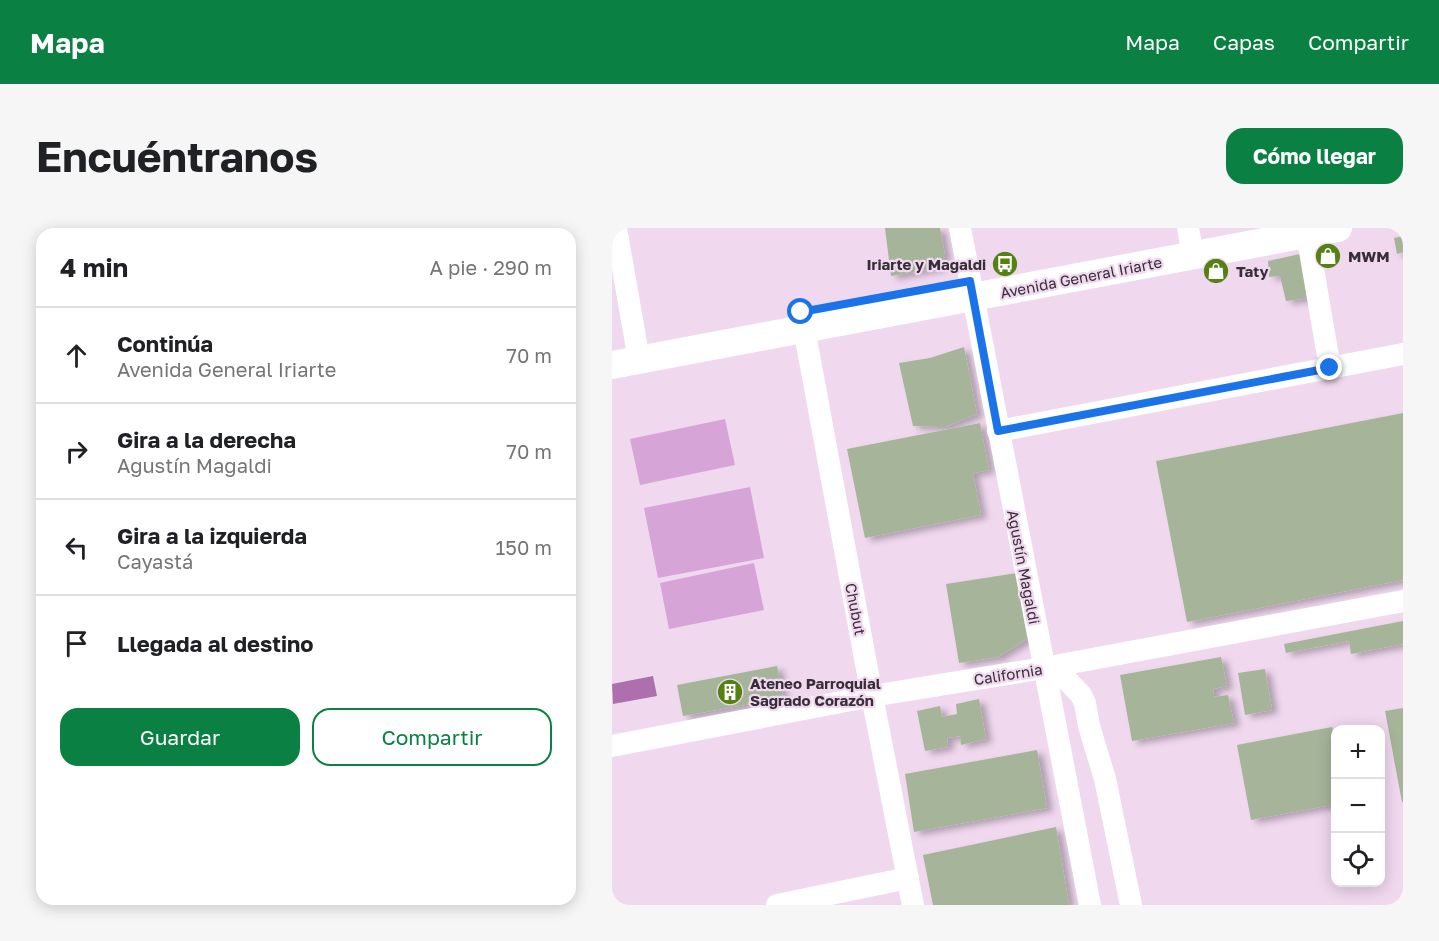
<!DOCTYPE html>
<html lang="es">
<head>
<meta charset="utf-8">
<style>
  :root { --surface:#fff; --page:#f6f6f6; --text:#202124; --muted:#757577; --line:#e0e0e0; --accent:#0b8043 }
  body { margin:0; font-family:"Golos Text",sans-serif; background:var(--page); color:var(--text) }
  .controls { position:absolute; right:18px; bottom:18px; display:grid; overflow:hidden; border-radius:12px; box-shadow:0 3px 15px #0003 }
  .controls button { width:54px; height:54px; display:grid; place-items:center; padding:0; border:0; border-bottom:2px solid var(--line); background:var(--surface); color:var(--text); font:30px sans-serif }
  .stop { position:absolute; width:18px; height:18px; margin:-14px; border:4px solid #1a73e8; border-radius:50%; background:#fff }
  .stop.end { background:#1a73e8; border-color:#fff; box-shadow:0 2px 6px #0008 }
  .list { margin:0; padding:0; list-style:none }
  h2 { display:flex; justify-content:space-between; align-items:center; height:78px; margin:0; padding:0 24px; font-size:26px }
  h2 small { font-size:20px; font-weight:400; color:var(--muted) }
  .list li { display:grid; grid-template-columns:39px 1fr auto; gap:18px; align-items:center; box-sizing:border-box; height:96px; padding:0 24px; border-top:2px solid var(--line) }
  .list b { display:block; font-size:22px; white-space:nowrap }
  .list p { margin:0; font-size:20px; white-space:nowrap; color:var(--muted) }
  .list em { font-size:20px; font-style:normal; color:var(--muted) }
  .actions { display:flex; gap:12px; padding:18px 24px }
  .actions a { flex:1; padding:14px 0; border:2px solid var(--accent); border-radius:18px; text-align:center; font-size:21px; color:var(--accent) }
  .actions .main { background:var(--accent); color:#fff }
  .icon { flex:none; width:33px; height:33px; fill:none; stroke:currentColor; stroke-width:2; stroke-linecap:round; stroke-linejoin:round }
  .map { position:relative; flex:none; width:791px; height:677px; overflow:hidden; border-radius:18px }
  header { display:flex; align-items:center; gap:36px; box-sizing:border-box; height:84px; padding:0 30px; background:var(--accent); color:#fff }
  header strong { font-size:28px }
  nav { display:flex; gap:33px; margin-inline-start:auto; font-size:21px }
  .intro { display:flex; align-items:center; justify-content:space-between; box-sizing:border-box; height:144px; padding:0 36px }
  h1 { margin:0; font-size:42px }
  .button { padding:15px 27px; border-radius:18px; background:var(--accent); color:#fff; font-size:21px; font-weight:700 }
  main { display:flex; gap:36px; padding:0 36px }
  aside { flex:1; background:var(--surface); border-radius:18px; box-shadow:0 3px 15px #0003 }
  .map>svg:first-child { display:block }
</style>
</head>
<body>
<header>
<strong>Mapa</strong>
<nav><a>Mapa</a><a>Capas</a><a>Compartir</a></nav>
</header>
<div class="intro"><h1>Encuéntranos</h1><a class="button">Cómo llegar</a></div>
<main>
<aside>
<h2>4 min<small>A pie · 290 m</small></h2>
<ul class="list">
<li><svg class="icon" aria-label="ahead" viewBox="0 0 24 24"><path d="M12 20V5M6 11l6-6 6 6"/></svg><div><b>Continúa</b><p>Avenida General Iriarte</p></div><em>70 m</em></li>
<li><svg class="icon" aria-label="right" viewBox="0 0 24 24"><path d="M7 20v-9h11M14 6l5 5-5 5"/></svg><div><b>Gira a la derecha</b><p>Agustín Magaldi</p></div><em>70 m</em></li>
<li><svg class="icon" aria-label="left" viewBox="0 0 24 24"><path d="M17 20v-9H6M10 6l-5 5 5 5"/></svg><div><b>Gira a la izquierda</b><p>Cayastá</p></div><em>150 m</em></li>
<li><svg class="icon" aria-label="arrive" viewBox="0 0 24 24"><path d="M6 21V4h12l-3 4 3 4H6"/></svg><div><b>Llegada al destino</b></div></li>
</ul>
<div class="actions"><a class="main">Guardar</a><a>Compartir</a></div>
</aside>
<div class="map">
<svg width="791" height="677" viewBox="0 0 791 677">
  <defs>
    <filter id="shadow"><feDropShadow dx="6" dy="3.5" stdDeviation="3" flood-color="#0004"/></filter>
  </defs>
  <rect width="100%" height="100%" fill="#f0d8ef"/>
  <!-- green -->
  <g fill="#d7a4d7">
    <polygon points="113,191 123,237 28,257 18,211"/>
    <polygon points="138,259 152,330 46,350 32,280"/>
    <polygon points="142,335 152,382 57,401 48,355"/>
  </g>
  <!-- water -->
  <polygon fill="#ad70ad" points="41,448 45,468 1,476 0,456"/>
  <!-- building -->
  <g fill="#a6b59a" filter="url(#shadow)">
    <polygon points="273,0 328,0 333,28 326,40 279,48"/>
    <polygon points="791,8 791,24 785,26 782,10"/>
    <polygon points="688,26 697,70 674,73 668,48 657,49 656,33"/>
    <polygon points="352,119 365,186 333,199 301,198 287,135 318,130"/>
    <polygon points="791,185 791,352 575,394 544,233"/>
    <polygon points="368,195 377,242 361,245 369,287 253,310 235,221"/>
    <polygon points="405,345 415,411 386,429 347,435 334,356"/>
    <polygon points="791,393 791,416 739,426 737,413 674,425 672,416"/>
    <polygon points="609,429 615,458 601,461 602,469 616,467 622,495 520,513 508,447"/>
    <polygon points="165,438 171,470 71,488 65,457"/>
    <polygon points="653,441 660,482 633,487 626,445"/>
    <polygon points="367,471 374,511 349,517 348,508 335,510 336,519 313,523 305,483 328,478 330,489 345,486 344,476"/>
    <polygon points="791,480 791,574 790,574 773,483"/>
    <polygon points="720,499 724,519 724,576 639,592 625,517"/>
    <polygon points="425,522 435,580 302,604 293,546"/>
    <polygon points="444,599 457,677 321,677 311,627"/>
  </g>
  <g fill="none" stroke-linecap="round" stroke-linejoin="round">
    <!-- minor -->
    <g stroke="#fff" stroke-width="22">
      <polyline points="4,0 27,132"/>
      <polyline points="348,0 478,677"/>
      <polyline points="576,0 581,28"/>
      <polyline points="694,0 718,140"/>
      <polyline points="189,84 260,468 301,677"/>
      <polyline points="386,203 791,126"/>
      <polyline points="432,440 454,451 469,467 473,475 477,498 493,551 519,677"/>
      <polyline points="0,518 260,468 432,440 791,373"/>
      <polyline points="165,677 296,650"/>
    </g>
    <!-- major -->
    <polyline stroke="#fff" stroke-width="28" points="0,137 726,0"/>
  </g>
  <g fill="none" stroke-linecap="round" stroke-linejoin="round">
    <!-- route -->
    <polyline stroke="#1a73e8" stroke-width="8" points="189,84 358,53 386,203 718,140"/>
  </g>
  <!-- icons -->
  <defs>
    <g id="shop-disc" transform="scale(1.35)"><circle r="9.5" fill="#538212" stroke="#f0d8ef"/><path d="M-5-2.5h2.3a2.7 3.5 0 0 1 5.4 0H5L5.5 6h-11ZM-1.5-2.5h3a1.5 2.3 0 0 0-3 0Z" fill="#fff"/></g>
    <g id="bus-disc" transform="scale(1.35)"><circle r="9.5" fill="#538212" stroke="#f0d8ef"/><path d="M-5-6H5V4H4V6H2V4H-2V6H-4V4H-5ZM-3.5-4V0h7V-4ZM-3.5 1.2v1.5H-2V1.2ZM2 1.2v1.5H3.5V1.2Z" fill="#fff"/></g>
    <g id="building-disc" transform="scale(1.35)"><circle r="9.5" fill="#538212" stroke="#f0d8ef"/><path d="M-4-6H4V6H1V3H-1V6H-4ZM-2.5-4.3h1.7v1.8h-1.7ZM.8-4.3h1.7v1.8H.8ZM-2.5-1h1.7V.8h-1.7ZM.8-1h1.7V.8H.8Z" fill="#fff"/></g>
  </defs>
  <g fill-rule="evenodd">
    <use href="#shop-disc" x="716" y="28"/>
    <use href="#bus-disc" x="393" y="36"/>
    <use href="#shop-disc" x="604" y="43"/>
    <use href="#building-disc" x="118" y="464"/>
  </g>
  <g text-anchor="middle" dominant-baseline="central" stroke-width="4.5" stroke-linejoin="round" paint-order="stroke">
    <!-- poi labels -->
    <g font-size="15" font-weight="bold" fill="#372e37" stroke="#f0d8ef" text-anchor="start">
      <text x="736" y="28">MWM</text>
      <text x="374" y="36" text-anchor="end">Iriarte y Magaldi</text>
      <text x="624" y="43">Taty</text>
      <text x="138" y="455">Ateneo Parroquial<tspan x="138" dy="17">Sagrado Corazón</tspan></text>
    </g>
    <!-- street labels -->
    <g font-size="15" fill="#372e37" stroke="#f0d8ef">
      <text transform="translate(469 49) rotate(-11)">Avenida General Iriarte</text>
      <text transform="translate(412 339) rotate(79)">Agustín Magaldi</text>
      <text transform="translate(244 381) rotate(79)">Chubut</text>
      <text transform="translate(396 446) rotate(-9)">California</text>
    </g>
  </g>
</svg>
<div class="controls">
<button>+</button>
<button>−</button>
<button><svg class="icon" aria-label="locate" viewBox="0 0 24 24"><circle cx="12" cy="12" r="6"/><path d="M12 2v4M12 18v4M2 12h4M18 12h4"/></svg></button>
</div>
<div class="stop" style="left:189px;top:84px"></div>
<div class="stop end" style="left:718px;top:140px"></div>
</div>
</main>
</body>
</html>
